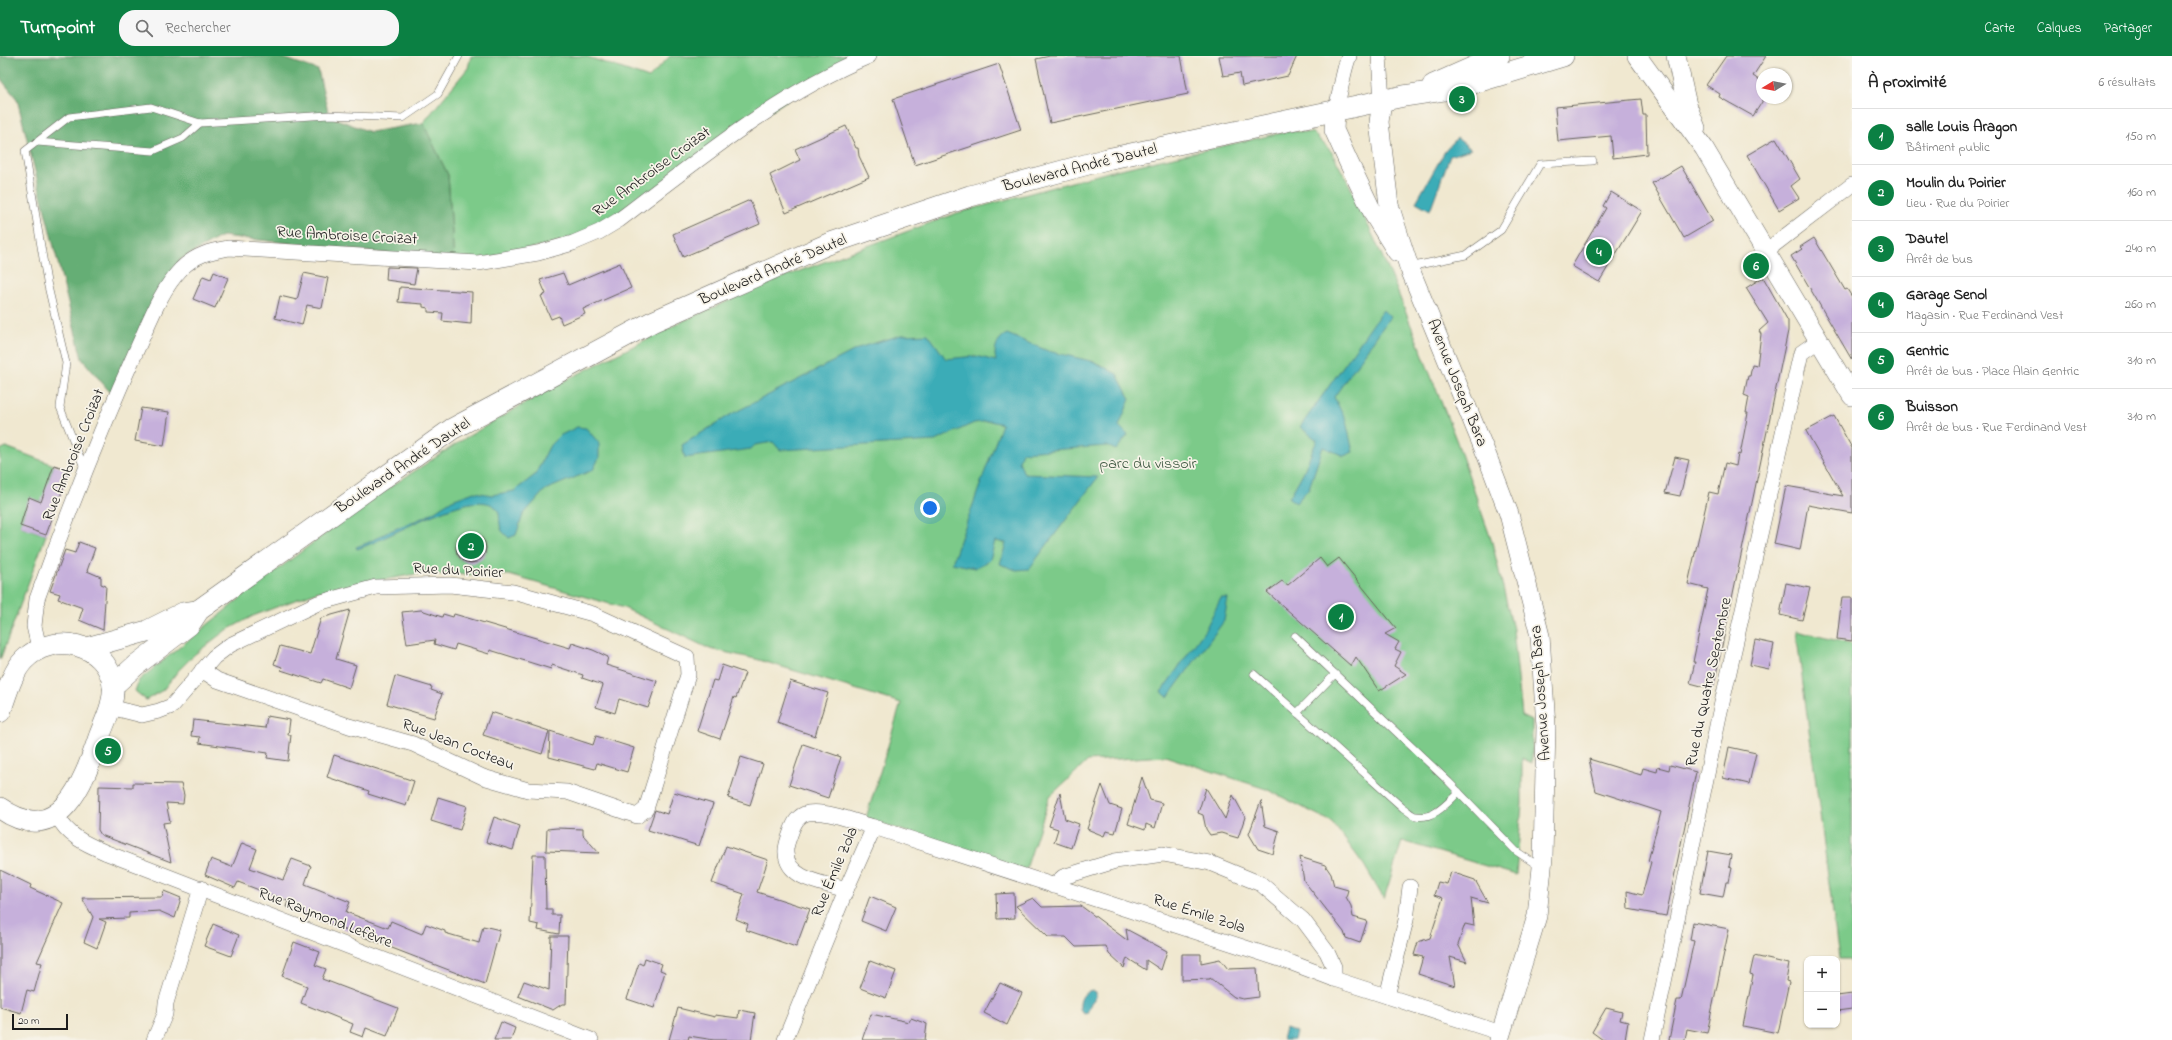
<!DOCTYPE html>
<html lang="fr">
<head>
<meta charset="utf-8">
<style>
  :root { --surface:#fff; --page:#f6f6f6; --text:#222; --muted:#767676; --line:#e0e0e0; --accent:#0b8043 }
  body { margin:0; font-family:"Indie Flower",sans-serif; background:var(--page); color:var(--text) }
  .controls { position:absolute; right:12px; bottom:12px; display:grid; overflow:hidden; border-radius:8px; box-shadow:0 1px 3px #0004 }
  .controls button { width:36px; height:36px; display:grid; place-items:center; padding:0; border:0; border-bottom:1px solid var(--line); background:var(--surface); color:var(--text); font:20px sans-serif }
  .compass { position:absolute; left:1756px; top:12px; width:36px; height:36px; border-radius:50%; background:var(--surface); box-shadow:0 1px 3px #0004; rotate:260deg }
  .scale { position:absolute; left:12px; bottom:10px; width:56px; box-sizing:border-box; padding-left:4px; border:2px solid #1c1c1c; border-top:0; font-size:11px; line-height:14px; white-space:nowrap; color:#1c1c1c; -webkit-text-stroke:3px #f7f3e8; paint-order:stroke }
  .you { position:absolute; left:930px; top:452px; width:14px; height:14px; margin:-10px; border:3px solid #fff; border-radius:50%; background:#1a73e8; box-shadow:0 0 0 6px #1a73e833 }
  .badge { display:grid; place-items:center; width:26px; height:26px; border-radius:50%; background:var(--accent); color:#fff; font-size:13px; font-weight:700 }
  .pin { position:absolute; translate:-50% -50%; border:2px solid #fff; box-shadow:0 1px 4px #0006 }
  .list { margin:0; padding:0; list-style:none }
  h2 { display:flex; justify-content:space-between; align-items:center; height:52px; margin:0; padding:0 16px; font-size:17px }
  h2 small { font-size:13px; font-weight:400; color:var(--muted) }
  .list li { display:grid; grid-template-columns:26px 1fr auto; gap:12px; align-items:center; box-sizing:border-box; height:56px; padding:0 16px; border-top:1px solid var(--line) }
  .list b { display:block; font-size:15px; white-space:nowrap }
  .list p { margin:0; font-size:13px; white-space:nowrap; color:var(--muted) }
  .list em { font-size:13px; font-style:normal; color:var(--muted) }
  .icon { flex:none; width:22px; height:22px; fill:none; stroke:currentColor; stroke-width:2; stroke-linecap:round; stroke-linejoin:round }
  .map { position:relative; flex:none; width:1852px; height:984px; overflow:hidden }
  header { display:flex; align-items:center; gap:24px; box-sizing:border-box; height:56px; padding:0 20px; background:var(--accent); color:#fff }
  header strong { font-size:19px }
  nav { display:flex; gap:22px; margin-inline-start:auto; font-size:14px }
  .search { width:280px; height:36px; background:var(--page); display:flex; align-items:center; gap:10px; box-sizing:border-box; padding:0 14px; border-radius:16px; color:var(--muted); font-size:15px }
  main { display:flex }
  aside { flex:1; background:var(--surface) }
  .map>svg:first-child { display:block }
</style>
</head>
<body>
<header>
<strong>Turnpoint</strong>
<div class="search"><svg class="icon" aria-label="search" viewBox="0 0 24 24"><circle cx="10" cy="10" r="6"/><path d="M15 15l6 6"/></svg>Rechercher</div>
<nav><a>Carte</a><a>Calques</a><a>Partager</a></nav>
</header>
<main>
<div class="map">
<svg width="1852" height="984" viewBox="0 0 1852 984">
  <rect width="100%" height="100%" fill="#f7f3e8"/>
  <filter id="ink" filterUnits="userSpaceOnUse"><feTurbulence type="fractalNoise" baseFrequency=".025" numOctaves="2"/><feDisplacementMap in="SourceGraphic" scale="8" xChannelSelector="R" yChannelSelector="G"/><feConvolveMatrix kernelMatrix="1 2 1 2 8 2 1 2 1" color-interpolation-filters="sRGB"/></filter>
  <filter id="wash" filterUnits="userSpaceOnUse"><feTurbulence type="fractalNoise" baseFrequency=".012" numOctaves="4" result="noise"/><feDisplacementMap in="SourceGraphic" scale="16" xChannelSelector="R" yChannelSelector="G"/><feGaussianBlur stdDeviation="0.9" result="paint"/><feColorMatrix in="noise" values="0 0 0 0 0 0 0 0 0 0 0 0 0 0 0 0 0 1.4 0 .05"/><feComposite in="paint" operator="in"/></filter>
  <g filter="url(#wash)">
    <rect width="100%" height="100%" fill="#f0e8d0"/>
    <!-- green -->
    <g fill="#7cca89" stroke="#4c7352">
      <polygon points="471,0 585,0 649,22 670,0 853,0 584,180 483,203 454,205 448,119 423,67 468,12"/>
      <polygon points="1290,75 1313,77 1331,95 1350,130 1391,219 1457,386 1492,486 1513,573 1522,660 1532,665 1532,707 1522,702 1522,748 1516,819 1402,785 1384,843 1364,809 1332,766 1266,733 1165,700 1088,705 1050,740 1025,816 866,762 901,647 756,603 710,593 624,552 509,519 416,518 316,536 253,560 225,575 195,598 178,615 163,634 146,644 135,635 139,624 248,536 364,448 467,381 560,327 685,264 778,223 957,157 1116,114"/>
      <polygon points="6,391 54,409 49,423 56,451 29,442 20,470 46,479 0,604 0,394"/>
      <polygon points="1796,575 1852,588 1852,909 1850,903 1839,903"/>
    </g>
    <!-- forest -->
    <polygon fill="#65ae75" stroke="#406548" points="0,0 278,0 318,14 329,60 370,76 423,67 448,119 454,205 222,180 180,204 115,342 82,303 17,43 0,22"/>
    <!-- water -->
    <g fill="#3bacb7" stroke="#2c646a">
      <polygon points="1457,82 1471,93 1450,100 1430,154 1416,146 1445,95"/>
      <polygon points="1383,254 1390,261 1334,341 1346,365 1353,396 1344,400 1323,391 1309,432 1296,447 1289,442 1303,417 1317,384 1300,371"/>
      <path d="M 928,278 L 946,303 L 976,300 L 996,305 C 993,294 997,282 1007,278 L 1048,295 L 1095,306 L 1117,318 L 1130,343 L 1119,370 L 1128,379 L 1116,394 L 1107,390 L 1022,396 L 1019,405 L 1024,418 L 1098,421 L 1029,513 L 1016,514 L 1000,508 L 1006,487 L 995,485 L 990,504 L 975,512 L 952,507 L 1002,368 L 990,365 L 974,367 L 935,385 L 780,394 L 773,386 L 755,389 L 751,393 L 685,402 L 682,389 L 730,359 L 861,291 L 901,279 Z"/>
      <path d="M 577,371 L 586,372 L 599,387 L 599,402 L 593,414 L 545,434 L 523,459 L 516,479 L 509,482 C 506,479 502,476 501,473 C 498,465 502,456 494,450 C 468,432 386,485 357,493 L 356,491 L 367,487 L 390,475 L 427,460 L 452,444 L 474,436 L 492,439 L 514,435 L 535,419 L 550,389 L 559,380 Z"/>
      <polygon points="1221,542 1228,542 1224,565 1168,641 1161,636 1205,574"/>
      <path d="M 1092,934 L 1096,936 L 1096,941 L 1091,947 L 1087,957 L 1084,958 L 1080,953 C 1079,944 1083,936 1092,934 Z"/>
      <polygon points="1285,972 1296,976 1294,984 1282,984"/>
    </g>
    <g id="blocks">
      <!-- building -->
      <g fill="#c6b0db">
        <polygon points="1050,0 1181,0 1188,38 1050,67 1036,3"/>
        <polygon points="1219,0 1297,0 1288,20 1242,30 1240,17 1223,20"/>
        <polygon points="1726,0 1766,0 1753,20 1762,26 1762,46 1753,60 1719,41 1720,38 1706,29"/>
        <polygon points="999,8 1021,74 915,109 893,43"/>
        <polygon points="1641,43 1643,59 1646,59 1647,98 1613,102 1611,80 1558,85 1555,51"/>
        <polygon points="846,70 856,92 858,92 859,100 869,121 786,157 770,119 800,104 795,93"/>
        <polygon points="1776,82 1800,123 1791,130 1799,142 1779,154 1747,99"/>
        <polygon points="1681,110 1713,165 1684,182 1652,127"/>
        <polygon points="1611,136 1642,155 1599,226 1572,210 1606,152 1603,150"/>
        <polygon points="750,144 760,168 683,201 673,178"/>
        <polygon points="1814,182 1845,234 1847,233 1852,241 1852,304 1791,200 1802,193 1800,191"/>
        <polygon points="620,207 631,232 583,253 585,258 562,268 559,260 551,263 541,240 546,238 540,224 563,217 568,229"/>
        <polygon points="387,211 417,212 414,228 386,224"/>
        <polygon points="214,216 228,222 215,252 193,243 203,220 211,223"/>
        <polygon points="304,217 328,222 322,252 307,249 302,269 275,262 280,240 297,244"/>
        <polygon points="1763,221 1788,265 1788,275 1713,633 1690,627 1695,606 1693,606 1708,533 1688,528 1709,436 1718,438 1725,407 1736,410 1738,398 1740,399 1748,357 1746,357 1749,341 1744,339 1748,320 1750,320 1752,309 1757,310 1761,278 1759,275 1768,267 1746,232"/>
        <polygon points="400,231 472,236 471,268 442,265 443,257 428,256 428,252 423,251 423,248 398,246"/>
        <polygon points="141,352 169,356 164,390 135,385"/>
        <polygon points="1834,360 1852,392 1852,457 1808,449 1800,494 1774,488 1786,430 1843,440 1806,375"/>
        <polygon points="1675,401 1689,404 1680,440 1665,437"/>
        <polygon points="54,409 70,414 46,479 20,470 29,441 41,446"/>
        <circle cx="471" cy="492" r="15"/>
        <polygon points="79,486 95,492 87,515 101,521 101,528 106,530 103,574 79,564 83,552 58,543 60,538 50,535 65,494 75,497"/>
        <polygon points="1320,502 1327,511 1339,502 1396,572 1385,578 1399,586 1395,593 1401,596 1394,610 1406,618 1379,635 1356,601 1351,610 1267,536 1282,525 1288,529"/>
        <polygon points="1786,527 1810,532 1802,564 1780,559"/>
        <polygon points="1842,541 1852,541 1852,585 1837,583"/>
        <polygon points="350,554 336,603 356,609 349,632 323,623 321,627 281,614 282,611 274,608 280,590 310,598 321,562"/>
        <polygon points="421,554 442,561 443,558 453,561 454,558 570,592 572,587 593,594 608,601 606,609 657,625 648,652 619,643 615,657 596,651 603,629 582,622 583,619 552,609 551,613 490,594 489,598 456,588 454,594 434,588 435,584 407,588 402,556"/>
        <polygon points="1755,584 1774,588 1769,613 1750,609"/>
        <polygon points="722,609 745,617 736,642 734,641 720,683 697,675 713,624 717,625"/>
        <polygon points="395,620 432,631 431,634 442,638 434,662 387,648"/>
        <polygon points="790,625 828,637 815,680 777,667"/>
        <polygon points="491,656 549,675 542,698 483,679"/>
        <polygon points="267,660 290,664 288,679 291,679 288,705 267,702 268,697 199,687 200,681 191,680 193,664 265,672"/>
        <polygon points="550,675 593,689 596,680 634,692 627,716 597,707 595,713 549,701"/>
        <polygon points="803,688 841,701 828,742 789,729"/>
        <polygon points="1729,691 1756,697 1749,728 1723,722"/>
        <polygon points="334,699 414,725 406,750 368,738 369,735 327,721"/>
        <polygon points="741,701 763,708 750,749 728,742"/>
        <polygon points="1589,703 1641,719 1643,712 1657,716 1658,711 1669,714 1670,709 1696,716 1666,860 1628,853 1627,835 1642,839 1651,806 1648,805 1661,756 1596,735"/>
        <polygon points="1142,721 1150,744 1162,747 1155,772 1146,768 1145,774 1128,768"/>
        <polygon points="133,727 181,728 184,739 183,748 166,747 170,766 163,767 171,806 101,779 98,774 99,730 133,731"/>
        <polygon points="1102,729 1110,749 1122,753 1115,777 1106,775 1104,780 1087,773"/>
        <polygon points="1206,732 1225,763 1233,739 1245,761 1238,782 1221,777 1210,779 1206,773 1203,759 1198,757"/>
        <polygon points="674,736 713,748 699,790 648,774 655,754 667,758"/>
        <polygon points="1060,737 1065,763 1079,768 1071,792 1054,786 1058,773 1049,770"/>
        <polygon points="438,741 467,750 460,774 431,765"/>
        <polygon points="1261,745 1265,770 1279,775 1273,798 1258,793 1249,778"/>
        <polygon points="494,761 520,770 513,794 486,786"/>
        <polygon points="557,772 583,773 583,779 599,797 546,795 547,773"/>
        <polygon points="242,787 257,793 250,812 283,824 292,803 311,810 305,828 350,846 346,856 388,872 391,865 422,878 426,868 445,875 445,877 479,887 483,870 500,874 485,928 286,851 288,845 238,826 235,832 205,819 211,803 232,811"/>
        <polygon points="726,790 768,804 757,836 810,853 796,891 746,874 748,868 736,863 744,838 712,827"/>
        <polygon points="1708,795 1731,799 1729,811 1732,812 1729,826 1726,826 1723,841 1700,837"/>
        <polygon points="533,799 545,799 546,853 552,853 552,859 560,859 559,878 538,874 539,869 530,867"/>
        <polygon points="1300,801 1325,809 1331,818 1334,830 1348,834 1346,841 1351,850 1353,861 1367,865 1360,887 1346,882 1344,876 1304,825"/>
        <polygon points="0,814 31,829 30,832 63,847 37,906 42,907 34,936 27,934 21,957 0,951"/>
        <polygon points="1451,816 1475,824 1488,847 1471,842 1474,870 1465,868 1458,888 1467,906 1450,901 1455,930 1418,918 1423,901 1414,899 1418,886 1430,882 1432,876 1443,842 1434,839 1438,826 1447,828"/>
        <polygon points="164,835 181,842 175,862 159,855 129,857 129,862 99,863 106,866 97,892 84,886 93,861 82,842 162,841"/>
        <polygon points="1014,837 1015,862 997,863 996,838"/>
        <polygon points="870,840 896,851 886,875 861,865"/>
        <polygon points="1033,842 1042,851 1081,850 1128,885 1126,873 1167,895 1161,914 1146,904 1146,914 1127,902 1124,912 1109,898 1106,890 1076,891 1066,881 1048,881 1016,850"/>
        <polygon points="1693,866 1729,873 1707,977 1687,973 1685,984 1669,984 1677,944 1681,944 1694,885 1690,884"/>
        <polygon points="213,868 239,879 231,900 204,890"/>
        <polygon points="551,880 568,880 566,948 562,948 553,954 518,940 524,925 549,934"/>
        <polygon points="294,886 320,896 315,909 326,913 322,923 398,952 387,980 366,972 363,981 350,976 353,968 301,947 307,930 282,920"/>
        <polygon points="1182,898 1201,898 1201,907 1220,903 1228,913 1257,912 1259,941 1243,943 1234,941 1210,922 1210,923 1182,924"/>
        <polygon points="1754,900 1789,908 1786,925 1789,926 1778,977 1743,970 1753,919 1750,918"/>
        <polygon points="645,902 662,908 660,914 665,916 654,952 627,943 639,907 643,909"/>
        <polygon points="870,905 896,915 886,942 860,932"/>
        <polygon points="1000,927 1022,937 1007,969 984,957"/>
        <polygon points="1852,938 1852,953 1837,955 1837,940"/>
        <polygon points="678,952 715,961 715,959 738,962 739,954 755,957 751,984 714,984 689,980 688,984 669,984"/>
        <polygon points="1606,952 1622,956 1620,964 1628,966 1625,984 1603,984 1592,976"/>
        <polygon points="871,958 909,966 911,962 927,968 925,984 862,984"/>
        <polygon points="501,966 515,972 511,984 494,984"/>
      </g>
    </g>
  </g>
  <g filter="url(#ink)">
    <use href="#blocks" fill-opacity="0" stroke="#66635b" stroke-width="1"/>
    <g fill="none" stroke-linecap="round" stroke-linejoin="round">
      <!-- service casing -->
      <g stroke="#66635b" stroke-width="8">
        <g id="service">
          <polyline points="37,86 153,95 183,82 200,67"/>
          <polyline points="1409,211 1466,199 1501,174 1540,108 1593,105"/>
          <polyline points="85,414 60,351 66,307 47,226 25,95 69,61 151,51 200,67 329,59 403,62 438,38 459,0"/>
          <polyline points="1295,580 1449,726 1516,795 1540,811"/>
          <path d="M 1254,618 L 1403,752 C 1407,754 1412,760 1416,760 C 1434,764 1448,746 1459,736"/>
          <polyline points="1297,657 1335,618"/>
        </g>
      </g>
      <!-- minor casing -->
      <g stroke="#66635b" stroke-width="16">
        <g id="minor">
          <polyline points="1379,0 1382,45"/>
          <path d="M 1335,55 C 1341,37 1342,18 1349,0"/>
          <polyline points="1766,195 1852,129"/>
          <path d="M 39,592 L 34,570 L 37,543 C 67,459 100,375 137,293 C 149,267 160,235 181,213 C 195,199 210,195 229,192 L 478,207 L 538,197 L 573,187 L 599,176 L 619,164 C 697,105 778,38 869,0"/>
          <polyline points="110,651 142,659 159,655 172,650 214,601 230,589 318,547 376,531 450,529 513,536 593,558 687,601 688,619 646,753 637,760 567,736 528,734 483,721 413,688 349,670 217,624 202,614"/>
          <path d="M 57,759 C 67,780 86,788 107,797 L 591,984"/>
          <polyline points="1053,830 1063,821 1115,805 1163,798 1210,807 1261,828 1303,864 1327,896 1334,911 1334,923"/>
          <path d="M 846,834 C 825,827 787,824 786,797 C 785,790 789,782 791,776 C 794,767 798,759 808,757 C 827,754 856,766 874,771 L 1292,907 L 1334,923 L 1501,977"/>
          <polyline points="1387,940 1406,864 1410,831"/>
          <polyline points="154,984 165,958 166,947 201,832"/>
          <polyline points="785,984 846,834 874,771"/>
          <polyline points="1652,984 1719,660 1801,297 1818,285"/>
        </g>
      </g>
      <!-- tertiary casing -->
      <g stroke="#66635b" stroke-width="20">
        <g id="tertiary">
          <polyline points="1637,0 1704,92 1852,340"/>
          <polyline points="1676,0 1687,49 1696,72"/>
          <polyline points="1382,45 1379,66 1389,149 1409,211 1487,400 1509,458 1540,580 1546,670 1543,802 1537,860 1499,984"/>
          <polyline points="1335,55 1334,74 1349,107 1374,159 1397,196"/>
        </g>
      </g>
      <!-- secondary casing -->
      <g stroke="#66635b" stroke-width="22">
        <g id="secondary">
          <polyline points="1433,29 1499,0"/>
          <polyline points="86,592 147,575 183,557 197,555"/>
          <polyline points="113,630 136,609 189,569 199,554 452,373 652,266 828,188 970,140 1107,103 1404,40 1457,32 1563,0"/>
          <path d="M 0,656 C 6,640 12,616 24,604 C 52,575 107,586 113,629 C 115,646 105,665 99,681 C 84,726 59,794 0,752"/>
        </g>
      </g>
      <!-- service -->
      <use href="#service" stroke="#fff" stroke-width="7"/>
      <!-- minor -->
      <use href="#minor" stroke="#fff" stroke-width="15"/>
      <!-- tertiary -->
      <use href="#tertiary" stroke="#fff" stroke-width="19"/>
      <!-- secondary -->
      <use href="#secondary" stroke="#fff" stroke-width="21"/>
    </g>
  </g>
  <g text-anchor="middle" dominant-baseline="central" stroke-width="3.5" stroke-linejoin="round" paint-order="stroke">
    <!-- street labels -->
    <g font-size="16" fill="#1c1c1c" stroke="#f7f3e8">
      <text transform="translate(1080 112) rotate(-14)">Boulevard André Dautel</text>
      <text transform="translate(652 116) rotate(-36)">Rue Ambroise Croizat</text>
      <text transform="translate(347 180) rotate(3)">Rue Ambroise Croizat</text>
      <text transform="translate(773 214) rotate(-23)">Boulevard André Dautel</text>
      <text transform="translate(1457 327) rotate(68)">Avenue Joseph Bara</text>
      <text transform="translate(74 399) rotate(-68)">Rue Ambroise Croizat</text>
      <text transform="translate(403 410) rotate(-34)">Boulevard André Dautel</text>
      <text transform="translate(458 515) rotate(3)">Rue du Poirier</text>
      <text transform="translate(1709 626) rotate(-78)">Rue du Quatre Septembre</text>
      <text transform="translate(1541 637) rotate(-94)">Avenue Joseph Bara</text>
      <text transform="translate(458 689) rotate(21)">Rue Jean Cocteau</text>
      <text transform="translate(835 816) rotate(-67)">Rue Émile Zola</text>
      <text transform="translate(1199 858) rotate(18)">Rue Émile Zola</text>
      <text transform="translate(325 862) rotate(21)">Rue Raymond Lefèvre</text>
    </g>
    <!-- park labels -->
    <g font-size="16" fill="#3e5942" stroke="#f7f3e8">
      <text x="1148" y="408">parc du vissoir</text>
    </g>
  </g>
</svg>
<div class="controls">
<button>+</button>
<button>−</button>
</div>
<svg class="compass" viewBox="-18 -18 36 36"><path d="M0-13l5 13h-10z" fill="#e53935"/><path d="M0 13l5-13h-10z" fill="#767676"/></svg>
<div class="scale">20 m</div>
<div class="you"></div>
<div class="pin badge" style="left:1341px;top:561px">1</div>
<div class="pin badge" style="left:471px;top:490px">2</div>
<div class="pin badge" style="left:1462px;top:43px">3</div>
<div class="pin badge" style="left:1599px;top:196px">4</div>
<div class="pin badge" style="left:108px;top:695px">5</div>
<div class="pin badge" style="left:1756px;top:210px">6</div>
</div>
<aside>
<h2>À proximité<small>6 résultats</small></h2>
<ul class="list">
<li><span class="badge">1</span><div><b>salle Louis Aragon</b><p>Bâtiment public</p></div><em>150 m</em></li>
<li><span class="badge">2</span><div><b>Moulin du Poirier</b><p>Lieu · Rue du Poirier</p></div><em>160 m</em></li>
<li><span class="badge">3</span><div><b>Dautel</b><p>Arrêt de bus</p></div><em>240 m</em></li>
<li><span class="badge">4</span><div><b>Garage Senol</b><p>Magasin · Rue Ferdinand Vest</p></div><em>260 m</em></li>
<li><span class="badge">5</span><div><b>Gentric</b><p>Arrêt de bus · Place Alain Gentric</p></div><em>310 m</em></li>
<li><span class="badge">6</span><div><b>Buisson</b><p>Arrêt de bus · Rue Ferdinand Vest</p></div><em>310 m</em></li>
</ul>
</aside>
</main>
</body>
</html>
